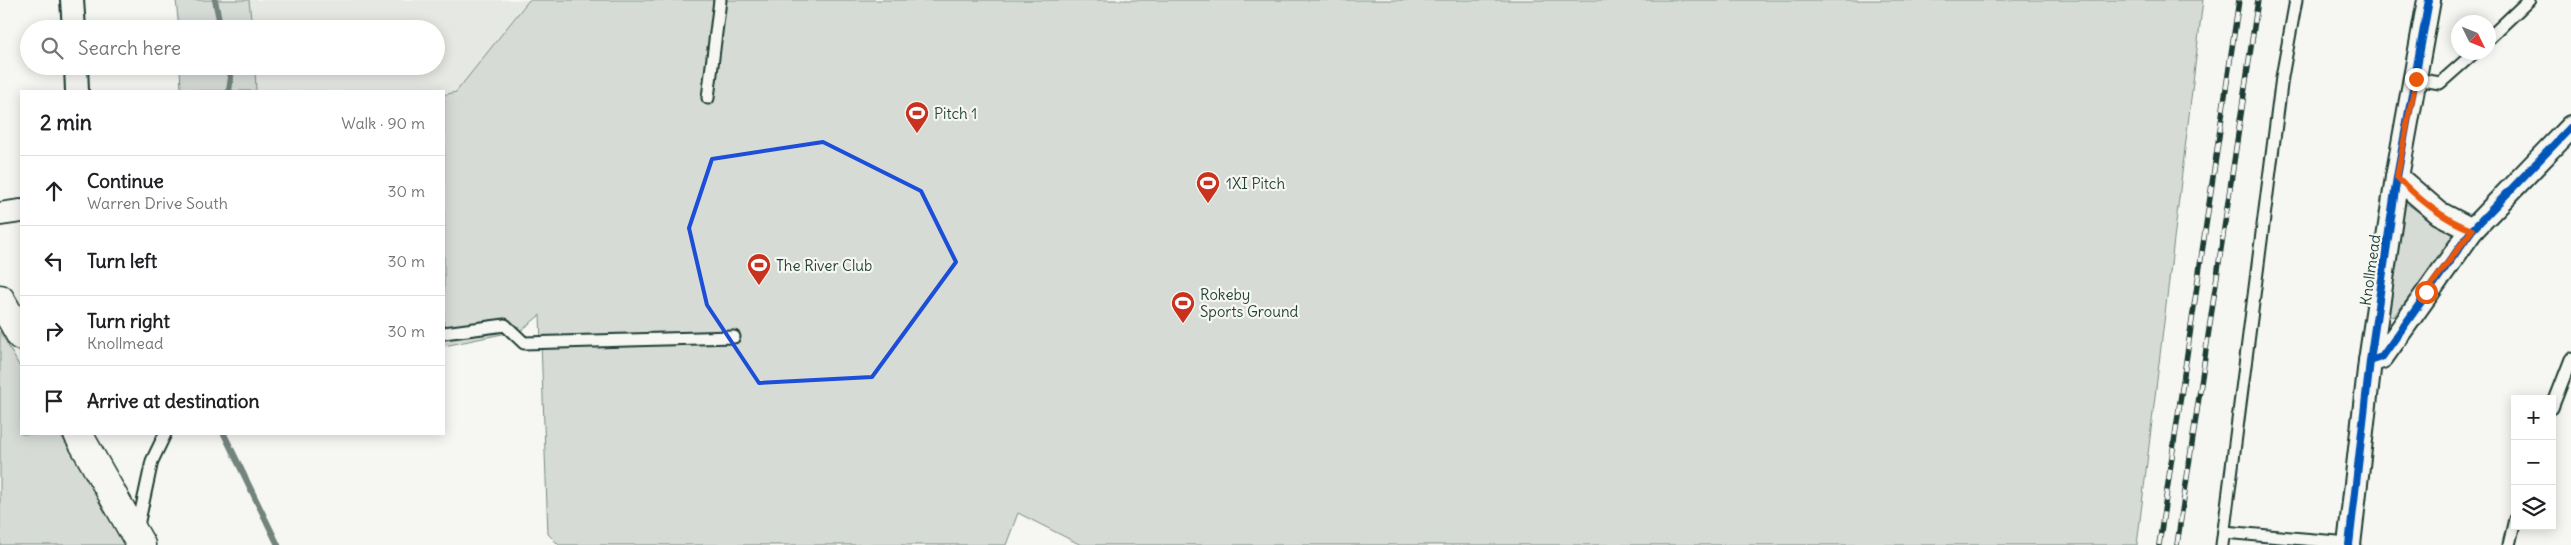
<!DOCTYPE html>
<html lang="en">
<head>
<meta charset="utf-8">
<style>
  :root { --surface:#fff; --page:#f6f6f6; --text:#202124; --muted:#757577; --line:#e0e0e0 }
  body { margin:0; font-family:Delius,sans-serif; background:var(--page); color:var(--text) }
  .controls { position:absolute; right:15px; bottom:15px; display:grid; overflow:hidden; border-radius:0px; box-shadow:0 2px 12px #0003 }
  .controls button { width:45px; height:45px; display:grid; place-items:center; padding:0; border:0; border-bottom:1px solid var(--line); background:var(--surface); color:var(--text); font:25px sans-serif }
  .compass { position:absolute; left:2451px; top:15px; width:45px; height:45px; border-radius:50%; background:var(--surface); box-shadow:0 2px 12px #0003; rotate:133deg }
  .stop { position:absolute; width:15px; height:15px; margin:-11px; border:4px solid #ea580c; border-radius:50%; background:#fff }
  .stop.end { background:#ea580c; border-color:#fff; box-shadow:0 1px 5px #0008 }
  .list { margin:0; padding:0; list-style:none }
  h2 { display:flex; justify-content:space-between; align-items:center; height:65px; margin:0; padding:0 20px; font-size:21px }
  h2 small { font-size:16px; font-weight:400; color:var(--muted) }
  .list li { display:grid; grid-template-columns:32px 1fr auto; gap:15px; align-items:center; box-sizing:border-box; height:70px; padding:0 20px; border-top:1px solid var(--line) }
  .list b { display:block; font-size:19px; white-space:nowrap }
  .list p { margin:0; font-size:16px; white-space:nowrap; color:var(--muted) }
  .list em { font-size:16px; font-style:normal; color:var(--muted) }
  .icon { flex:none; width:28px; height:28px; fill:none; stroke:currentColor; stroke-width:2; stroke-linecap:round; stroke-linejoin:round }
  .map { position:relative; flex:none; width:2571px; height:545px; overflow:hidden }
  .search { position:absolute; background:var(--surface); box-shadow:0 2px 12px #0003; left:20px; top:20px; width:425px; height:55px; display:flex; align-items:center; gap:12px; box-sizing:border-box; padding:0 18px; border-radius:28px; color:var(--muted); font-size:19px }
  .panel { position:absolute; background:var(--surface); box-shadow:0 2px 12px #0003; left:20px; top:90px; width:425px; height:345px; border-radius:0px }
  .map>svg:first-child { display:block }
</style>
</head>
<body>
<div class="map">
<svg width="2571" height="545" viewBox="0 0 2571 545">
  <rect width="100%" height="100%" fill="#f6f6f2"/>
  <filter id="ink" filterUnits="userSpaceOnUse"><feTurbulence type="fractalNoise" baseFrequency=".02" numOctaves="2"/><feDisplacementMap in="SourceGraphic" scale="10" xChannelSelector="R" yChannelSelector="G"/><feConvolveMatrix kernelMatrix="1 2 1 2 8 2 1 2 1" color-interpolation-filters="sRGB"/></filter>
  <g filter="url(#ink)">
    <!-- built -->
    <polygon fill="#e6e8e4" points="249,0 529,0 456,92 444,95 444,91 256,91 255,66 436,66 436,29 252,29"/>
    <!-- green -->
    <g fill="#d6dbd6" stroke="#7a8c85">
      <polygon points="176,0 249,0 252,29 179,29"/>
      <polygon points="529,0 2203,0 2137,545 1081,545 1018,513 1006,545 559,545 548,534 540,315 522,330 444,346 444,95 456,92"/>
      <polygon points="180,66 255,66 256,91 181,91"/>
      <polygon points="2407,204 2456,237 2456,240 2393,317 2388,315 2404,205"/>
      <polygon points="0,331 21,369 21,434 60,434 127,545 0,545"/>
    </g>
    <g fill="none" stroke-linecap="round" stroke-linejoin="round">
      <!-- stream -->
      <g stroke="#72847d" stroke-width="6">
        <polyline points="215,0 221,29"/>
        <polyline points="228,66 231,77 229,91"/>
        <polyline points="224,434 278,545"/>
      </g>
      <!-- lane casing -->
      <g stroke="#1f3d34" stroke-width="15">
        <g id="lane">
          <polyline points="2488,39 2529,0"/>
          <polyline points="2416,79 2440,83 2475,52"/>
          <polyline points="708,98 720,0"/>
          <polyline points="444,333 505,325 524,343 734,337"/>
          <polyline points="2552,408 2571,359"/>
          <polyline points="137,530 152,461 165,434"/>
          <polyline points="2224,532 2349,543"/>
          <polyline points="2222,545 2282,77 2296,0"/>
          <polyline points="2509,545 2515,519"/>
        </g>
      </g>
      <!-- street casing -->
      <g stroke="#1f3d34" stroke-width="26">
        <g id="street">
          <polyline points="72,0 74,29"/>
          <polyline points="76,66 77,91"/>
          <polyline points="2397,177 2439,213 2472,230"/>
          <polyline points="0,214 21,211"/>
          <polyline points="2370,361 2382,357 2472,230 2571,127"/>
          <polyline points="2349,545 2370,361 2397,177 2429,0"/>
        </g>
      </g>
      <!-- secondary casing -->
      <g stroke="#1f3d34" stroke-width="31">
        <g id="secondary">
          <polyline points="0,299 21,336"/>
          <polyline points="78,434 141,545"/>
        </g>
      </g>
      <!-- lane -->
      <use href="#lane" stroke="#f6f6f2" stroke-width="11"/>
      <!-- street -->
      <use href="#street" stroke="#f6f6f2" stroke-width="22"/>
      <!-- secondary -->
      <use href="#secondary" stroke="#f6f6f2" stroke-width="28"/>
      <!-- rail casing -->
      <g stroke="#1f3d34" stroke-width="5.5">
        <g id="rail">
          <polyline points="2159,545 2239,0"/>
          <polyline points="2177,545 2258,0"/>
        </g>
      </g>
      <!-- rail -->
      <use href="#rail" stroke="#f6f6f2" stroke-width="4" stroke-dasharray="11" stroke-linecap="butt"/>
      <!-- cycleway casing -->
      <g stroke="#f6f6f2" stroke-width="11">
        <g id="cycleway">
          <polyline points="2370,361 2382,357 2472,230 2571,127"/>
          <polyline points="2349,545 2370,361 2397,177 2429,0"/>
        </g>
      </g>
      <!-- cycleway -->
      <use href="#cycleway" stroke="#0057b8" stroke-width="8"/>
    </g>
  </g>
  <g fill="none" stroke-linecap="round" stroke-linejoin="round" filter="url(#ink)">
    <!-- route -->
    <path stroke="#ea580c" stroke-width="6" d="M 2416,79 L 2397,177 C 2419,199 2442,219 2472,230 L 2426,292"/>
  </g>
  <!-- marked area -->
  <path fill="none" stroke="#1d4ed8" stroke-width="4" stroke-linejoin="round" d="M 823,142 L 921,191 L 956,262 L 872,377 L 759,383 L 707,305 L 689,228 L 712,159 Z"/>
  <!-- icons -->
  <defs>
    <g id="stadium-pin" transform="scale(1.25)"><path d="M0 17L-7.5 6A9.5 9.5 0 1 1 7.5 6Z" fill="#c8321e" stroke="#f6f6f2"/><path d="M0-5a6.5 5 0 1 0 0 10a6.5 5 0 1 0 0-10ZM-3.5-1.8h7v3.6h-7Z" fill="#fff"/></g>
  </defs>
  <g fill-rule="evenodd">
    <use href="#stadium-pin" x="917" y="113"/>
    <use href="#stadium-pin" x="1208" y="183"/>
    <use href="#stadium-pin" x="759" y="265"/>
    <use href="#stadium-pin" x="1183" y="303"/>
  </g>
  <g text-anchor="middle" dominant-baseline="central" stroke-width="4.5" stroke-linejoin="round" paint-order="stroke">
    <!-- poi labels -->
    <g font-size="15" fill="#1f3d34" stroke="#f6f6f2" text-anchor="start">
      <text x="934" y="113">Pitch 1</text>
      <text x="1226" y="183">1XI Pitch</text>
      <text x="776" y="265">The River Club</text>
      <text x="1200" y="294">Rokeby<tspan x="1200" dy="17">Sports Ground</tspan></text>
    </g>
    <!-- street labels -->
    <g font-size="15" fill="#1f3d34" stroke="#f6f6f2">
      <text transform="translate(2370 270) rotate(-82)">Knollmead</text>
    </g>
  </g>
</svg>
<div class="controls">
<button>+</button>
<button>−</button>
<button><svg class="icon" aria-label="layers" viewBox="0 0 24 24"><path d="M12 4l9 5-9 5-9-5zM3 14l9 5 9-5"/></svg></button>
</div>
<svg class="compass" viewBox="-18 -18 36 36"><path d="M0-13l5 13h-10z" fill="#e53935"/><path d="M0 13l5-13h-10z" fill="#757577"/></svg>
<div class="stop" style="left:2426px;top:292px"></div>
<div class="stop end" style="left:2416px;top:79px"></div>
<div class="search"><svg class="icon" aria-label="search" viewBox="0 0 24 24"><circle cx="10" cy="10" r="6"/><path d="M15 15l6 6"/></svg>Search here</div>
<section class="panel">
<h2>2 min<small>Walk · 90 m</small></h2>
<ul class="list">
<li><svg class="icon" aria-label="ahead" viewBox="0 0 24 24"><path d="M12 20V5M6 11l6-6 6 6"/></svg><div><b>Continue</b><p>Warren Drive South</p></div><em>30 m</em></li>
<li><svg class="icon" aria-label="left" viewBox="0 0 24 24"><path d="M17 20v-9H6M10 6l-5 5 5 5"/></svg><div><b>Turn left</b></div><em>30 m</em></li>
<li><svg class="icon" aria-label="right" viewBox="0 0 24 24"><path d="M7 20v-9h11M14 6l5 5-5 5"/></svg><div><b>Turn right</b><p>Knollmead</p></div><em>30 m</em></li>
<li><svg class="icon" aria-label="arrive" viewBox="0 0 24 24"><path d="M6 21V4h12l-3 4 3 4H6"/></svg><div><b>Arrive at destination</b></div></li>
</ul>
</section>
</div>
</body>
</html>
